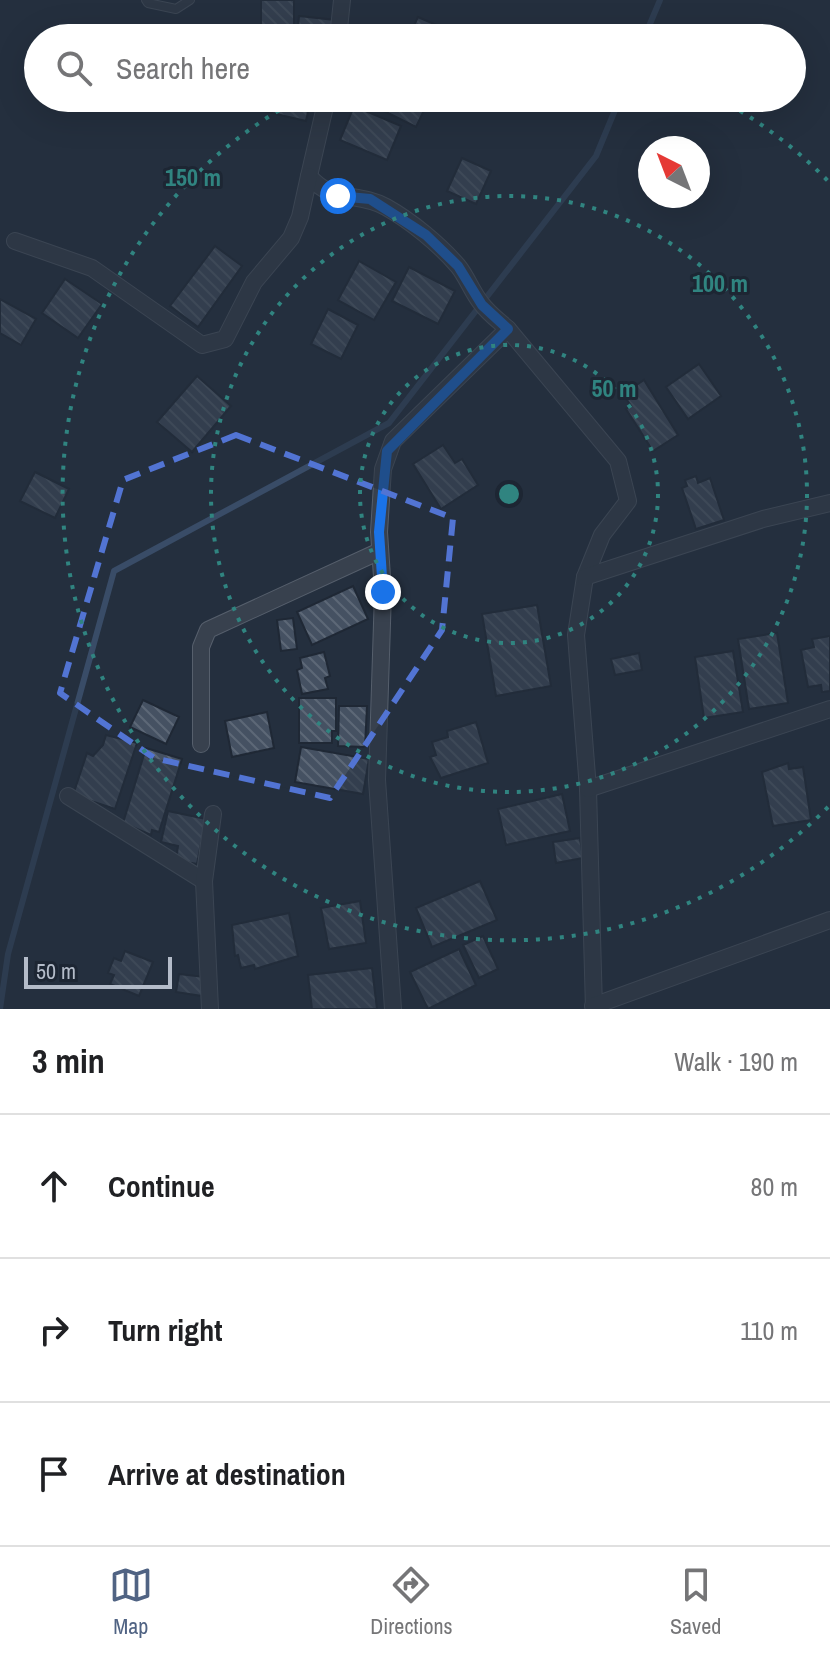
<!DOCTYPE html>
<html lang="en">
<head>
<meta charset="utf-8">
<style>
  :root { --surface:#fff; --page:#f2f2f2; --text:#202124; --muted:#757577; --line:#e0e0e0; --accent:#506383 }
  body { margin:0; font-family:"Archivo Narrow",sans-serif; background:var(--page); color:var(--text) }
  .compass { position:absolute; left:638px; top:136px; width:72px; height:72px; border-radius:50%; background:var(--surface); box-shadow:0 8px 32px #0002; rotate:318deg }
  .scale { position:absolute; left:24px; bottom:20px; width:148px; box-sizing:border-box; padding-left:8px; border:4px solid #b4bcc9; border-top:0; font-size:22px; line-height:28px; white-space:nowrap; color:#b4bcc9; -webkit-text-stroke:6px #1d2633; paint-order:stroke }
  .stop { position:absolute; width:24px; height:24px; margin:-18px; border:6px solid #1a73e8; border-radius:50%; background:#fff }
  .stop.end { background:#1a73e8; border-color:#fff; box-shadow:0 2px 8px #0008 }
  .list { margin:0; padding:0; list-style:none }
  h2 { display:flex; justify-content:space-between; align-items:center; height:104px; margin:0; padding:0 32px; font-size:34px }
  h2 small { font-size:26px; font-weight:400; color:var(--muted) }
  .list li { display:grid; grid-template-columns:52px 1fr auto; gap:24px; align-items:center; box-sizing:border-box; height:144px; padding:0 32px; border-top:2px solid var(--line) }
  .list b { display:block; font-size:30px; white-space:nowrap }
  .list em { font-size:26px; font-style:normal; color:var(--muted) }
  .icon { flex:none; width:44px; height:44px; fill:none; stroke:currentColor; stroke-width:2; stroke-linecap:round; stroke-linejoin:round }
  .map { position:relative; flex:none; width:830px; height:1009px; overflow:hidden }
  .search { position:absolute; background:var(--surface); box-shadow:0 8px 32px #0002; left:24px; right:24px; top:24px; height:88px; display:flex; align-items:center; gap:20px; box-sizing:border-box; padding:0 28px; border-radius:44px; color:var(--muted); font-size:30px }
  .sheet { height:536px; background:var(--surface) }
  nav { display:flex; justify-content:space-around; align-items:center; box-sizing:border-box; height:112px; border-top:2px solid var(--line); background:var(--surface); font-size:22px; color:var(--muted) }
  nav a { display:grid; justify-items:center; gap:4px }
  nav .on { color:var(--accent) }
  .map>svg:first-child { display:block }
</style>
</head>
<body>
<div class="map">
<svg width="830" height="1009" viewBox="0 0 830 1009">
  <defs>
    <pattern id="building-back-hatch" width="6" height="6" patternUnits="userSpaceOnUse" patternTransform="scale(2)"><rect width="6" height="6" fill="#455162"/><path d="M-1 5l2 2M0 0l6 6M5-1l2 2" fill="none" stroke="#5d6877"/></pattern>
  </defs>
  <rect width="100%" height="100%" fill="#242f3e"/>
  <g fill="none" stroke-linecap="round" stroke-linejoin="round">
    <!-- stream -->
    <g stroke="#394c67" stroke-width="6">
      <polyline points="644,38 660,0"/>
      <polyline points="0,1009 8,954 114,571 389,423 596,156 620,98"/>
    </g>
  </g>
  <!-- building -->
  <g fill="url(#building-back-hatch)" stroke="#1f2835" stroke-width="2">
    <polygon points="261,0 294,0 294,29 261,30"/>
    <polygon points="299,16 335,20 333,38 297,38"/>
    <polygon points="418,17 443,28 439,38 408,38"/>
    <polygon points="262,98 311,98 306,121 259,110"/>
    <polygon points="358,98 430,98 416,127"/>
    <polygon points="354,106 401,126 387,160 340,140"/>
    <polygon points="462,158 491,171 476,204 447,191"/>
    <polygon points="215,246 242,266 198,327 170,306"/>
    <polygon points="359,261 396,282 374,320 338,300"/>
    <polygon points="409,267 455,291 438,324 392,301"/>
    <polygon points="65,279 102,304 78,338 42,313"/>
    <polygon points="0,299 36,319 21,345 0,333"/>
    <polygon points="328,309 358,325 341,359 311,344"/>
    <polygon points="699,364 721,396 688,419 666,387"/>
    <polygon points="197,376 231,406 192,452 157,422"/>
    <polygon points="644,380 678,435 653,451 626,409 631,406 623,394"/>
    <polygon points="443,445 455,463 462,459 478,485 441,509 413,464"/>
    <polygon points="35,472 69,489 55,518 20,501"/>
    <polygon points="696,476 698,483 710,478 724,520 696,529 682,488 687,486 685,480"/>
    <polygon points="353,586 368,619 312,645 297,612"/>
    <polygon points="537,605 551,686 496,696 482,614"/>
    <polygon points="293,618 297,649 281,651 277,620"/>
    <polygon points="777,633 788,703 749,709 738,639"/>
    <polygon points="830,636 830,691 822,692 821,685 808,687 801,650 814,647 812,639"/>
    <polygon points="733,651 743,712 704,718 695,657"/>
    <polygon points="324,652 330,676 325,678 328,689 302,694 297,670 302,668 300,658"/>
    <polygon points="639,653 642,670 615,675 611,659"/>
    <polygon points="299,698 336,698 336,731 332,731 332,743 299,743"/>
    <polygon points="143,700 179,717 166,744 130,727"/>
    <polygon points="339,706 367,706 365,747 338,746"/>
    <polygon points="267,712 274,748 232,757 225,721"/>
    <polygon points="476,722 488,763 441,778 430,757 436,755 432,742 448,737 447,731"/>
    <polygon points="106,735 137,743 115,809 73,795 87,753 93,756 103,745"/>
    <polygon points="301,747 369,759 363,794 295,782"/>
    <polygon points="146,748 182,759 159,832 152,830 151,835 123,823"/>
    <polygon points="788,763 789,769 803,767 811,820 773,826 762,772"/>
    <polygon points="562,794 570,831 506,845 498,809"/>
    <polygon points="168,811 206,819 197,864 176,860 178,846 161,842"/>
    <polygon points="580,838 583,858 556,863 553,842"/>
    <polygon points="480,881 497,920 432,947 416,908"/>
    <polygon points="360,901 366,943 329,949 321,908"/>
    <polygon points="289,913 298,956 255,969 254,965 241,968 238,955 235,956 232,925"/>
    <polygon points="483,936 498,969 479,978 463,945"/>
    <polygon points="459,949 476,985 428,1009 410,972"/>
    <polygon points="125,951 153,962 139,996 110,984 114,975 108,973 114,958 121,961"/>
    <polygon points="372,968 377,1009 312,1009 308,975"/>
    <polygon points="179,974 205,977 202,996 176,992"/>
  </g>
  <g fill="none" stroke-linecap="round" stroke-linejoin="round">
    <!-- lane casing -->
    <g stroke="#565f6c" stroke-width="10">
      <polyline id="lane" points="146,0 148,3 176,9 190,0"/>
    </g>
    <!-- street casing -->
    <g stroke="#565f6c" stroke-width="18">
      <g id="street">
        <polyline points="338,38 342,0"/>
        <path d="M 327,98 L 309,176 C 332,204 357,191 386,207 C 411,221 439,244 458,266 C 467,277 472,292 481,303 C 488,313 499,321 508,329 L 393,441 L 383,469 L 379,532 L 383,592 L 377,780 L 393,1009"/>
        <polyline points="15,241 92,268 202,345 225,339 254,282 291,238 300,217 309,176"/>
        <polyline points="508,329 618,461 628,501 602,535 585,577 576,635 588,789 594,1009"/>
        <polyline points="585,577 763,519 830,503"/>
        <polyline points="201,744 201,647 208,630 380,551"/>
        <polyline points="588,789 830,709"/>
        <polyline points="68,796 204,881"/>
        <polyline points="593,1006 830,920"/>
        <polyline points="210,1009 204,881 213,814"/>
      </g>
    </g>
    <!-- lane -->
    <use href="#lane" stroke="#38414e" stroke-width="8"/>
    <!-- street -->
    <use href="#street" stroke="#38414e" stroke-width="16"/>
  </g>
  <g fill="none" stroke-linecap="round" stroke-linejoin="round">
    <!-- route -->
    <polyline stroke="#1a73e8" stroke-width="10" points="338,196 370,199 426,235 458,266 482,305 508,329 387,451 379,532 383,592"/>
  </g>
  <!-- marked area -->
  <path d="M0 0H830V1009H0ZM 236,435 L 453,518 L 442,630 L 330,798 L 154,758 L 60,693 L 123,480 Z" fill="#242f3e" fill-opacity=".55" fill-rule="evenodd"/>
  <path fill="none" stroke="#5274d3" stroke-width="6" stroke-dasharray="16 10" stroke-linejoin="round" d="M 236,435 L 453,518 L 442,630 L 330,798 L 154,758 L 60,693 L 123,480 Z"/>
  <!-- distance rings -->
  <g fill="none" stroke="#308480" stroke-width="4" stroke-dasharray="4 8">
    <circle cx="509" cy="494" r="149"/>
    <circle cx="509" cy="494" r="298"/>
    <path d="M828 807A447 447 0 1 1 299 99M719 99A447 447 0 0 1 828 181"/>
  </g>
  <circle cx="509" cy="494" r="12" fill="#308480" stroke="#1d2633" stroke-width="4"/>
  <g font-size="24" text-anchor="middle" font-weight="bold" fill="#308480" stroke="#1d2633" stroke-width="6" stroke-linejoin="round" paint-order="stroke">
    <text x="193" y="186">150 m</text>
    <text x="720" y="292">100 m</text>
    <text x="614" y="397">50 m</text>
  </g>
</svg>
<svg class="compass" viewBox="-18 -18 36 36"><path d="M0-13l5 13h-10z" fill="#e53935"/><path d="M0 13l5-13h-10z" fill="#757577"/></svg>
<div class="scale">50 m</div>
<div class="stop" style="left:338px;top:196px"></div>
<div class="stop end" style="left:383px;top:592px"></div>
<div class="search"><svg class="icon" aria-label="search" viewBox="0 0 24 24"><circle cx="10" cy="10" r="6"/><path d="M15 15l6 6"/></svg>Search here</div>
</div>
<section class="sheet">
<h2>3 min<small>Walk · 190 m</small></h2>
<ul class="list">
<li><svg class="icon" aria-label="ahead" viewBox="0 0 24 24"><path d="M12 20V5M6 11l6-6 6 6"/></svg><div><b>Continue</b></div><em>80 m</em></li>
<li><svg class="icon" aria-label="right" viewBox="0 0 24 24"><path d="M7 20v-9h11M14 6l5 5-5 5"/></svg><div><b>Turn right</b></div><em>110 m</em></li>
<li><svg class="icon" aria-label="arrive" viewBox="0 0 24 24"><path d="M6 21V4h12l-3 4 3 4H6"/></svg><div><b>Arrive at destination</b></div></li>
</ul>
</section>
<nav>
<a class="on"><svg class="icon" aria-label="map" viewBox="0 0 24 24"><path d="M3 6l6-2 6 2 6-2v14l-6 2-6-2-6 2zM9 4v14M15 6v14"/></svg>Map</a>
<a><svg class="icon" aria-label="directions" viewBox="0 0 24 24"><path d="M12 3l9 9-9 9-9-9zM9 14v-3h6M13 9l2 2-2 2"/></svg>Directions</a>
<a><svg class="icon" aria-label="saved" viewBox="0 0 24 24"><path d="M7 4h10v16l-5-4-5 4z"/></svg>Saved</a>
</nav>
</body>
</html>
